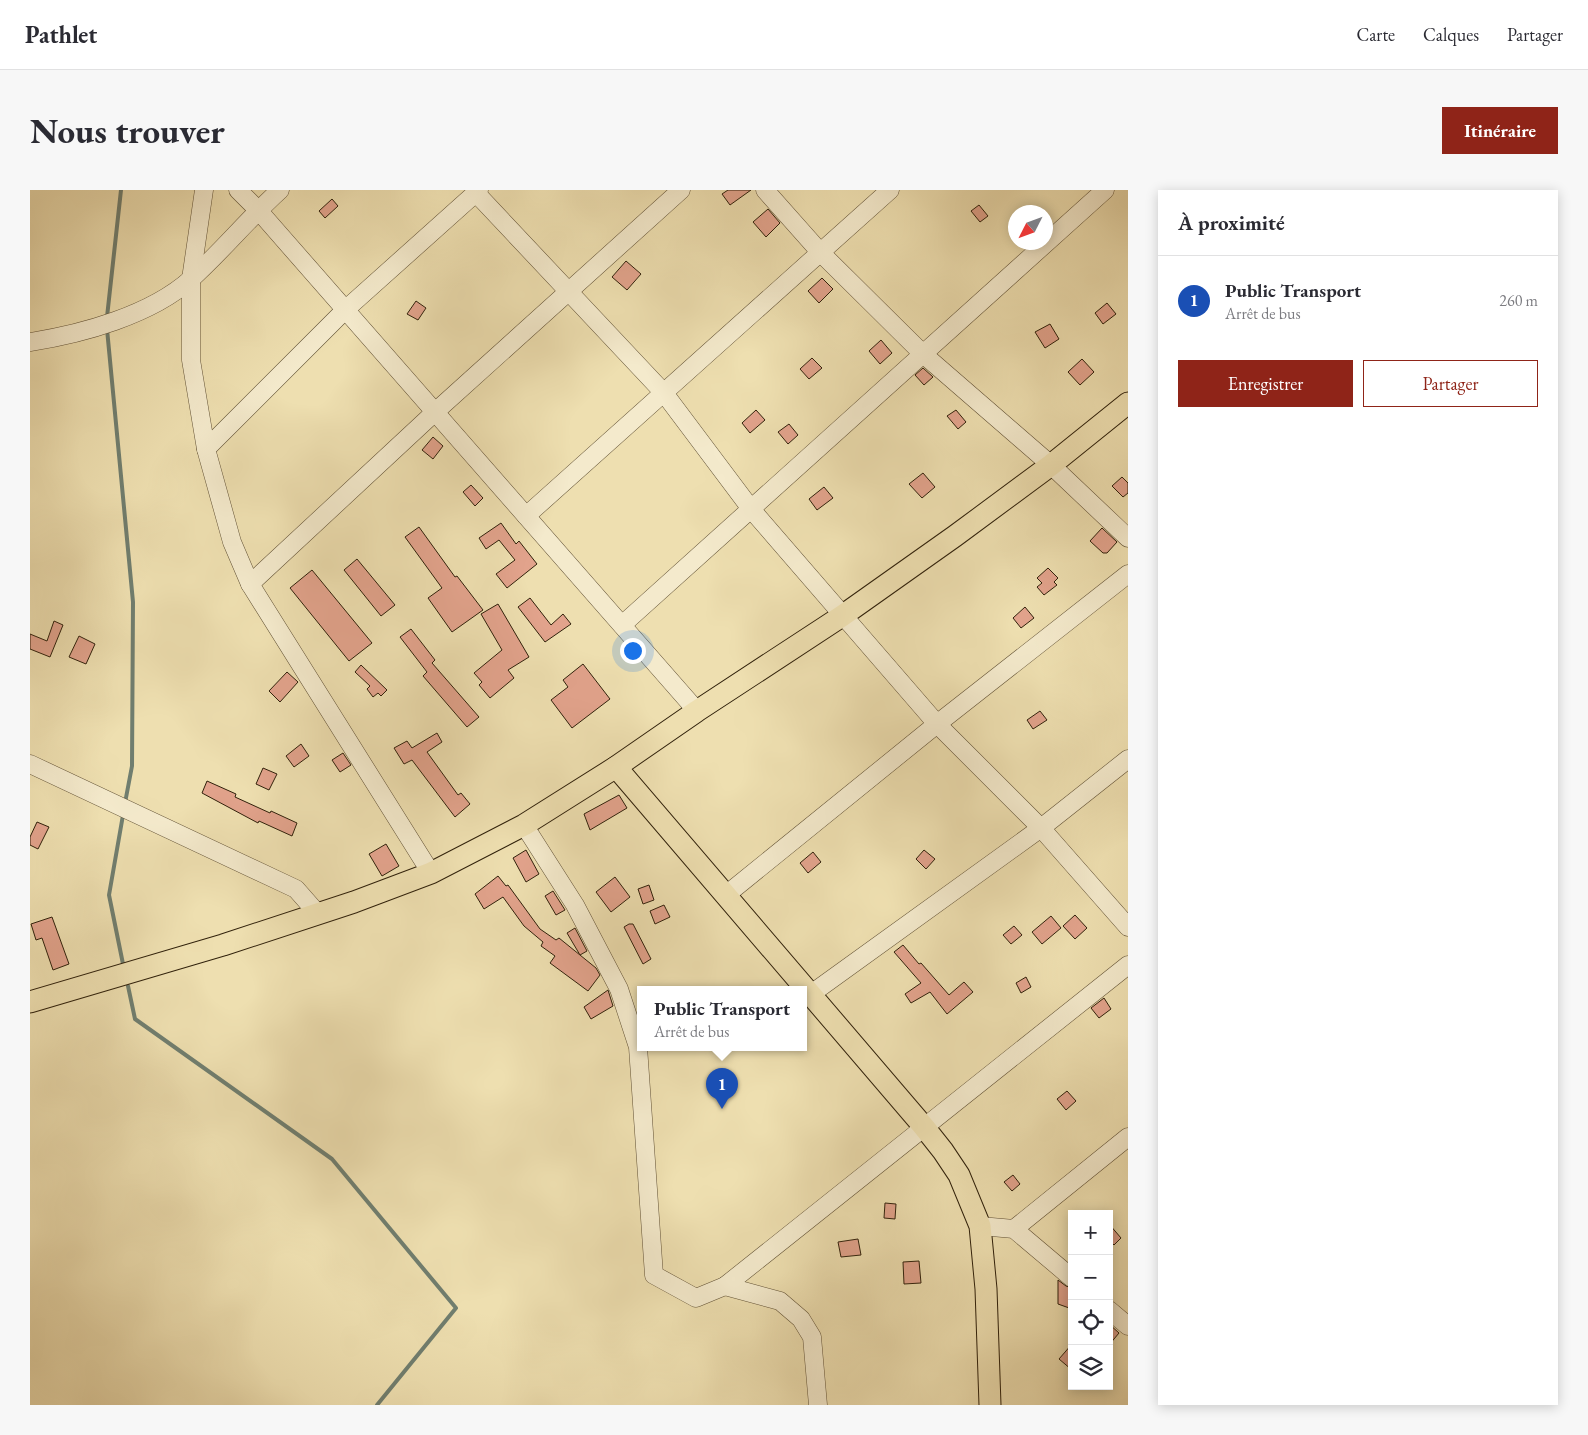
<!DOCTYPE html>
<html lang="fr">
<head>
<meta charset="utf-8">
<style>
  :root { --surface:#fff; --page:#f7f7f7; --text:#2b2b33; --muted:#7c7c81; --line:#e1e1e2; --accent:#8f2418 }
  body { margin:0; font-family:"EB Garamond",serif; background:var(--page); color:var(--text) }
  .controls { position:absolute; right:15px; bottom:15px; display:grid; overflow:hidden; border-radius:0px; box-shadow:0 2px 12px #0003 }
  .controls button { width:45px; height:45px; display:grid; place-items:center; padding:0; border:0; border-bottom:1px solid var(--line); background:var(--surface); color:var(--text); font:25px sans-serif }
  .compass { position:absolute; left:978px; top:15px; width:45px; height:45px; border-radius:50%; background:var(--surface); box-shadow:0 2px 12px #0003; rotate:228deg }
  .you { position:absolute; left:602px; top:460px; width:18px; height:18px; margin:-12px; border:4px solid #fff; border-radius:50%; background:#1a73e8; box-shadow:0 0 0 8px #1a73e833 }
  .badge { display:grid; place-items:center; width:32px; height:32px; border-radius:50%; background:var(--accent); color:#fff; font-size:16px; font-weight:700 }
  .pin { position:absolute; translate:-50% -41px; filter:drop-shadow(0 1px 2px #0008) }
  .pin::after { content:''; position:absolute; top:26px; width:18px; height:15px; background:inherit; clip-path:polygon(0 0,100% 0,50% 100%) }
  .popup { position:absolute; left:607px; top:796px; width:170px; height:65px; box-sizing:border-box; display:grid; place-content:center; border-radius:0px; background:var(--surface); filter:drop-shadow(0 1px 4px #0005); font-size:16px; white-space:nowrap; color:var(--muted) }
  .popup b { font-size:19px; color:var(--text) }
  .popup::after { content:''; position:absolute; left:50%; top:100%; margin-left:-10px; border:10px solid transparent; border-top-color:var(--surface) }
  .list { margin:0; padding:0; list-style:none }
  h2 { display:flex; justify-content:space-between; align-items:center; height:65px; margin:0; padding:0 20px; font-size:21px }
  h2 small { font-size:16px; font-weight:400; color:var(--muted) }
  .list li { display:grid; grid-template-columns:32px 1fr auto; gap:15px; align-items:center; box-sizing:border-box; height:90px; padding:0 20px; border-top:1px solid var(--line) }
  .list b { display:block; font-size:19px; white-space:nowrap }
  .list p { margin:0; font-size:16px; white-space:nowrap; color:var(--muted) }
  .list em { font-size:16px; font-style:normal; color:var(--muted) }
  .actions { display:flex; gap:10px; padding:15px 20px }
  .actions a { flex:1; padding:11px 0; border:1px solid var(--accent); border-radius:0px; text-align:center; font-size:18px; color:var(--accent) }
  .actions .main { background:var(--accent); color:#fff }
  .icon { flex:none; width:28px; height:28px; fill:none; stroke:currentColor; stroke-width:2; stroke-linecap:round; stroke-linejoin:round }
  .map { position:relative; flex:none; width:1098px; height:1215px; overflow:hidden; border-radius:0px }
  header { display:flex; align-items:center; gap:30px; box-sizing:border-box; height:70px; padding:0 25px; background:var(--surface); border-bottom:1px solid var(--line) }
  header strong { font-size:24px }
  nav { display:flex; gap:28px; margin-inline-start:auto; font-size:18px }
  .intro { display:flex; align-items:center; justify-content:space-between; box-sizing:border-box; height:120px; padding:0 30px }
  h1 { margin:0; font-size:35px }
  .button { padding:12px 22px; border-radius:0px; background:var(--accent); color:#fff; font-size:18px; font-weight:700 }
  main { display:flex; gap:30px; padding:0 30px }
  aside { flex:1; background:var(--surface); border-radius:0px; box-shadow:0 2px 12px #0003 }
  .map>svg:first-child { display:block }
</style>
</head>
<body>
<header>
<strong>Pathlet</strong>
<nav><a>Carte</a><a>Calques</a><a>Partager</a></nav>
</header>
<div class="intro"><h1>Nous trouver</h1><a class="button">Itinéraire</a></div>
<main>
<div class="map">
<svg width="1098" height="1215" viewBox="0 0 1098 1215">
  <rect width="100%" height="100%" fill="#eedfb0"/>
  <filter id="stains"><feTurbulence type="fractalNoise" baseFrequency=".004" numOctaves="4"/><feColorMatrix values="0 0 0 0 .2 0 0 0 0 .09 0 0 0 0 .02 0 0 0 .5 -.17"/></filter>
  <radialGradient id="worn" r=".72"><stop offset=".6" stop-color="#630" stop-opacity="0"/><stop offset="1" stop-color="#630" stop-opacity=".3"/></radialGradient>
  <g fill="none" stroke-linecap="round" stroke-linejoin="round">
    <!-- stream -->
    <g stroke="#707e6f" stroke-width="4">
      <polyline points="77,127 91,0"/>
      <polyline points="77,139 103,412 102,576 95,613"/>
      <polyline points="93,625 79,705 93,774"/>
      <polyline points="98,796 105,829 302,969 426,1118 347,1215"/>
    </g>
  </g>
  <!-- building -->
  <g fill="#e2a38c" stroke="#30210b">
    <polygon points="698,0 721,0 700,15 692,4"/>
    <polygon points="302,9 308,16 295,28 289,21"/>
    <polygon points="949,15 958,26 950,32 941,21"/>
    <polygon points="738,19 750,33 736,47 723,32"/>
    <polygon points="596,71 611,84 597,100 582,87"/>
    <polygon points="792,88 803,99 789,113 778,101"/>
    <polygon points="386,111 396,118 388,130 377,124"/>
    <polygon points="1077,113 1086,124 1073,134 1065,123"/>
    <polygon points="1020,134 1029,149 1015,158 1005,142"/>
    <polygon points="851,150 862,163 850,174 839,161"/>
    <polygon points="782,168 792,178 779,189 770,179"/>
    <polygon points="1052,169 1064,182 1050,195 1038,182"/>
    <polygon points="893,178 903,187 894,195 885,185"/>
    <polygon points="726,220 735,230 720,243 712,233"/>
    <polygon points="926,220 936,232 928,239 917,226"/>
    <polygon points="759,234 768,245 758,254 748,242"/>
    <polygon points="403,247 413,256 403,269 392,260"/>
    <polygon points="893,283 905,297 892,308 879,294"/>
    <polygon points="1092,287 1098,293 1098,303 1093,307 1082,296"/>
    <polygon points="441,295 453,308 445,316 433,302"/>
    <polygon points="794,297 803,308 787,320 779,309"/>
    <polygon points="471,333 486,354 489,351 507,374 477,398 466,384 485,370 469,350 456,359 449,348"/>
    <polygon points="389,337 425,387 427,386 453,420 422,442 398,408 412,398 375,347"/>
    <polygon points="1072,338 1087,352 1077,363 1073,363 1060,351"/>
    <polygon points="327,369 365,415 351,426 314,380"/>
    <polygon points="1018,378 1028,388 1024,392 1027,395 1014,405 1007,397 1012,393 1007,388"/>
    <polygon points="282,380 342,453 319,471 260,398"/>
    <polygon points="500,408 521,435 533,424 541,434 515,452 488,417"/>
    <polygon points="468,414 499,467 478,480 484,488 460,508 449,495 452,492 444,483 472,460 451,424"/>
    <polygon points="995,417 1004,428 991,438 983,428"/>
    <polygon points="24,431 33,435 20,467 0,459 0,444 17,451"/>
    <polygon points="381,439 405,470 402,473 449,527 437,537 393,486 397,482 370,447"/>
    <polygon points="49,446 65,454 56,474 39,467"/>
    <polygon points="553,474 580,509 542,538 521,510 538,497 533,490"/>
    <polygon points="331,475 357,500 351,506 348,503 343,507 337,499 340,496 325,482"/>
    <polygon points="257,482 268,492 250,512 239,501"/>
    <polygon points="1010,521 1017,530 1003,539 997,530"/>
    <polygon points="407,543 412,552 397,562 428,605 431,603 440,614 425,627 382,570 374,574 364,558 377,551 382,558"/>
    <polygon points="271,554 279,566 264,577 256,566"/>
    <polygon points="313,563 321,575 310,582 302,570"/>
    <polygon points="233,578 247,584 239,600 226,594"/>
    <polygon points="177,591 206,604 205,607 240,623 241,621 267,633 262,646 229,631 228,633 172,603"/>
    <polygon points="589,605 597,618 560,640 554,624"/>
    <polygon points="7,632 19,637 8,659 0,655 0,647"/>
    <polygon points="356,654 369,676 352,686 339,664"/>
    <polygon points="496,660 509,684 496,692 483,668"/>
    <polygon points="894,660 905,669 896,679 886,669"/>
    <polygon points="783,662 791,672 778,683 770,673"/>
    <polygon points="468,686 476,696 478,695 510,739 526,750 529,748 566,778 570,785 558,801 520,773 525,766 511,756 513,752 494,736 473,707 454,719 445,704"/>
    <polygon points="585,687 600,707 581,722 566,702"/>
    <polygon points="619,695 624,710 613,714 608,699"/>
    <polygon points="523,701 535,720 526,725 515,706"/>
    <polygon points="634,715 640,727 625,734 620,721"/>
    <polygon points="1045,725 1057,738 1045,749 1033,736"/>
    <polygon points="1021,726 1031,738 1012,754 1002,742"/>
    <polygon points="22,727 39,774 23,780 12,748 6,750 1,734"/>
    <polygon points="599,734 603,734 621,769 613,774 594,737"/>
    <polygon points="984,736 992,745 981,754 973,745"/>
    <polygon points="545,738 557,761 550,765 537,743"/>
    <polygon points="873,755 889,774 891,773 919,805 934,792 943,802 917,824 900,802 881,813 875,804 891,793 864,762"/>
    <polygon points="996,787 1001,797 991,803 986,793"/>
    <polygon points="578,800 583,816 561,829 554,817"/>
    <polygon points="1074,808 1081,819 1069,828 1061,818"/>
    <polygon points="1037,901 1046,911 1036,920 1027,909"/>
    <polygon points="983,985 990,994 982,1001 974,992"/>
    <polygon points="855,1013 866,1014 865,1029 854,1028"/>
    <polygon points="1079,1034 1091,1048 1084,1055 1079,1050"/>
    <polygon points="828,1049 831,1065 811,1067 808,1052"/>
    <polygon points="889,1071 891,1093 874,1094 873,1072"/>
    <polygon points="1028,1090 1036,1096 1042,1098 1042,1119 1028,1114"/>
    <polygon points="1079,1134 1089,1143 1079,1155"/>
    <polygon points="1042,1154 1042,1180 1029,1169"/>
  </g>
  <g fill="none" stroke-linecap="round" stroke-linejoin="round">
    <!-- minor casing -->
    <g stroke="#605034" stroke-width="19">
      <g id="minor">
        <polyline points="174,0 161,89 161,170 176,259 202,352 220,394 401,683"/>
        <polyline points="208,0 228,20 667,521"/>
        <polyline points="735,0 790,62 893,164 1021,275 1098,348"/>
        <polyline points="446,3 634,203 721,319 907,534 1011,638 1098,737"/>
        <path d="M 0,152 C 52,144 121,125 161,89 C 192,61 219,28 250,0"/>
        <polyline points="176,259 315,120 449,0"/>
        <polyline points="496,326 860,0"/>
        <polyline points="220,394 405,222 651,0"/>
        <polyline points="592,435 1075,0"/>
        <polyline points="0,574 266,699 288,724"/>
        <polyline points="494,635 545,715 589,799 608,857 624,1085 666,1108 695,1096 750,1111 771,1129 782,1147 788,1215"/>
        <polyline points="696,705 907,534 1098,384"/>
        <polyline points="781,804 1011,638 1098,569"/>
        <polyline points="950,1036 984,1039 1042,1088"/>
        <polyline points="984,1039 1098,947"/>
        <polyline points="695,1096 1098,775"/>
        <polyline points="1079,1120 1098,1136"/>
      </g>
    </g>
    <!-- major casing -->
    <g stroke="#30210b" stroke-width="23">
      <g id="major">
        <polyline points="586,577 894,937 913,961 929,985 950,1036 956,1099 960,1215"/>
        <polyline points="0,812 193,755 324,712 401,683 494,635 586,577 667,521 812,426 925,346 1021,275 1098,213"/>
      </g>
    </g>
    <!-- minor -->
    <use href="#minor" stroke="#f4eacc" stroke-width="18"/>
    <!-- major -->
    <use href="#major" stroke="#eedfb0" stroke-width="21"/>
  </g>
  <rect width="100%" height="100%" filter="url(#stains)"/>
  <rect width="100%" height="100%" fill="url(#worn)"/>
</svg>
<div class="controls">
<button>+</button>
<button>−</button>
<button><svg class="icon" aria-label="locate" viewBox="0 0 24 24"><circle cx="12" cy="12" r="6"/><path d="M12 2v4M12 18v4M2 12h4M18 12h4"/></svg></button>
<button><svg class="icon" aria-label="layers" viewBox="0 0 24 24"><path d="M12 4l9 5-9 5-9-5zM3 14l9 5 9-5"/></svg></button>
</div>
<svg class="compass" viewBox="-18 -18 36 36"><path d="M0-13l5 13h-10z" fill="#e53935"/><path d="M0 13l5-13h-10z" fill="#7c7c81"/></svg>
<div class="you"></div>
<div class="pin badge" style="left:692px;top:919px;background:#1a4fb4">1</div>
<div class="popup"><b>Public Transport</b>Arrêt de bus</div>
</div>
<aside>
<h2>À proximité<small></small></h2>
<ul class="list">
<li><span class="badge" style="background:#1a4fb4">1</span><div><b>Public Transport</b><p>Arrêt de bus</p></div><em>260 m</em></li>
</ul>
<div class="actions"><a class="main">Enregistrer</a><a>Partager</a></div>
</aside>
</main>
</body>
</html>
